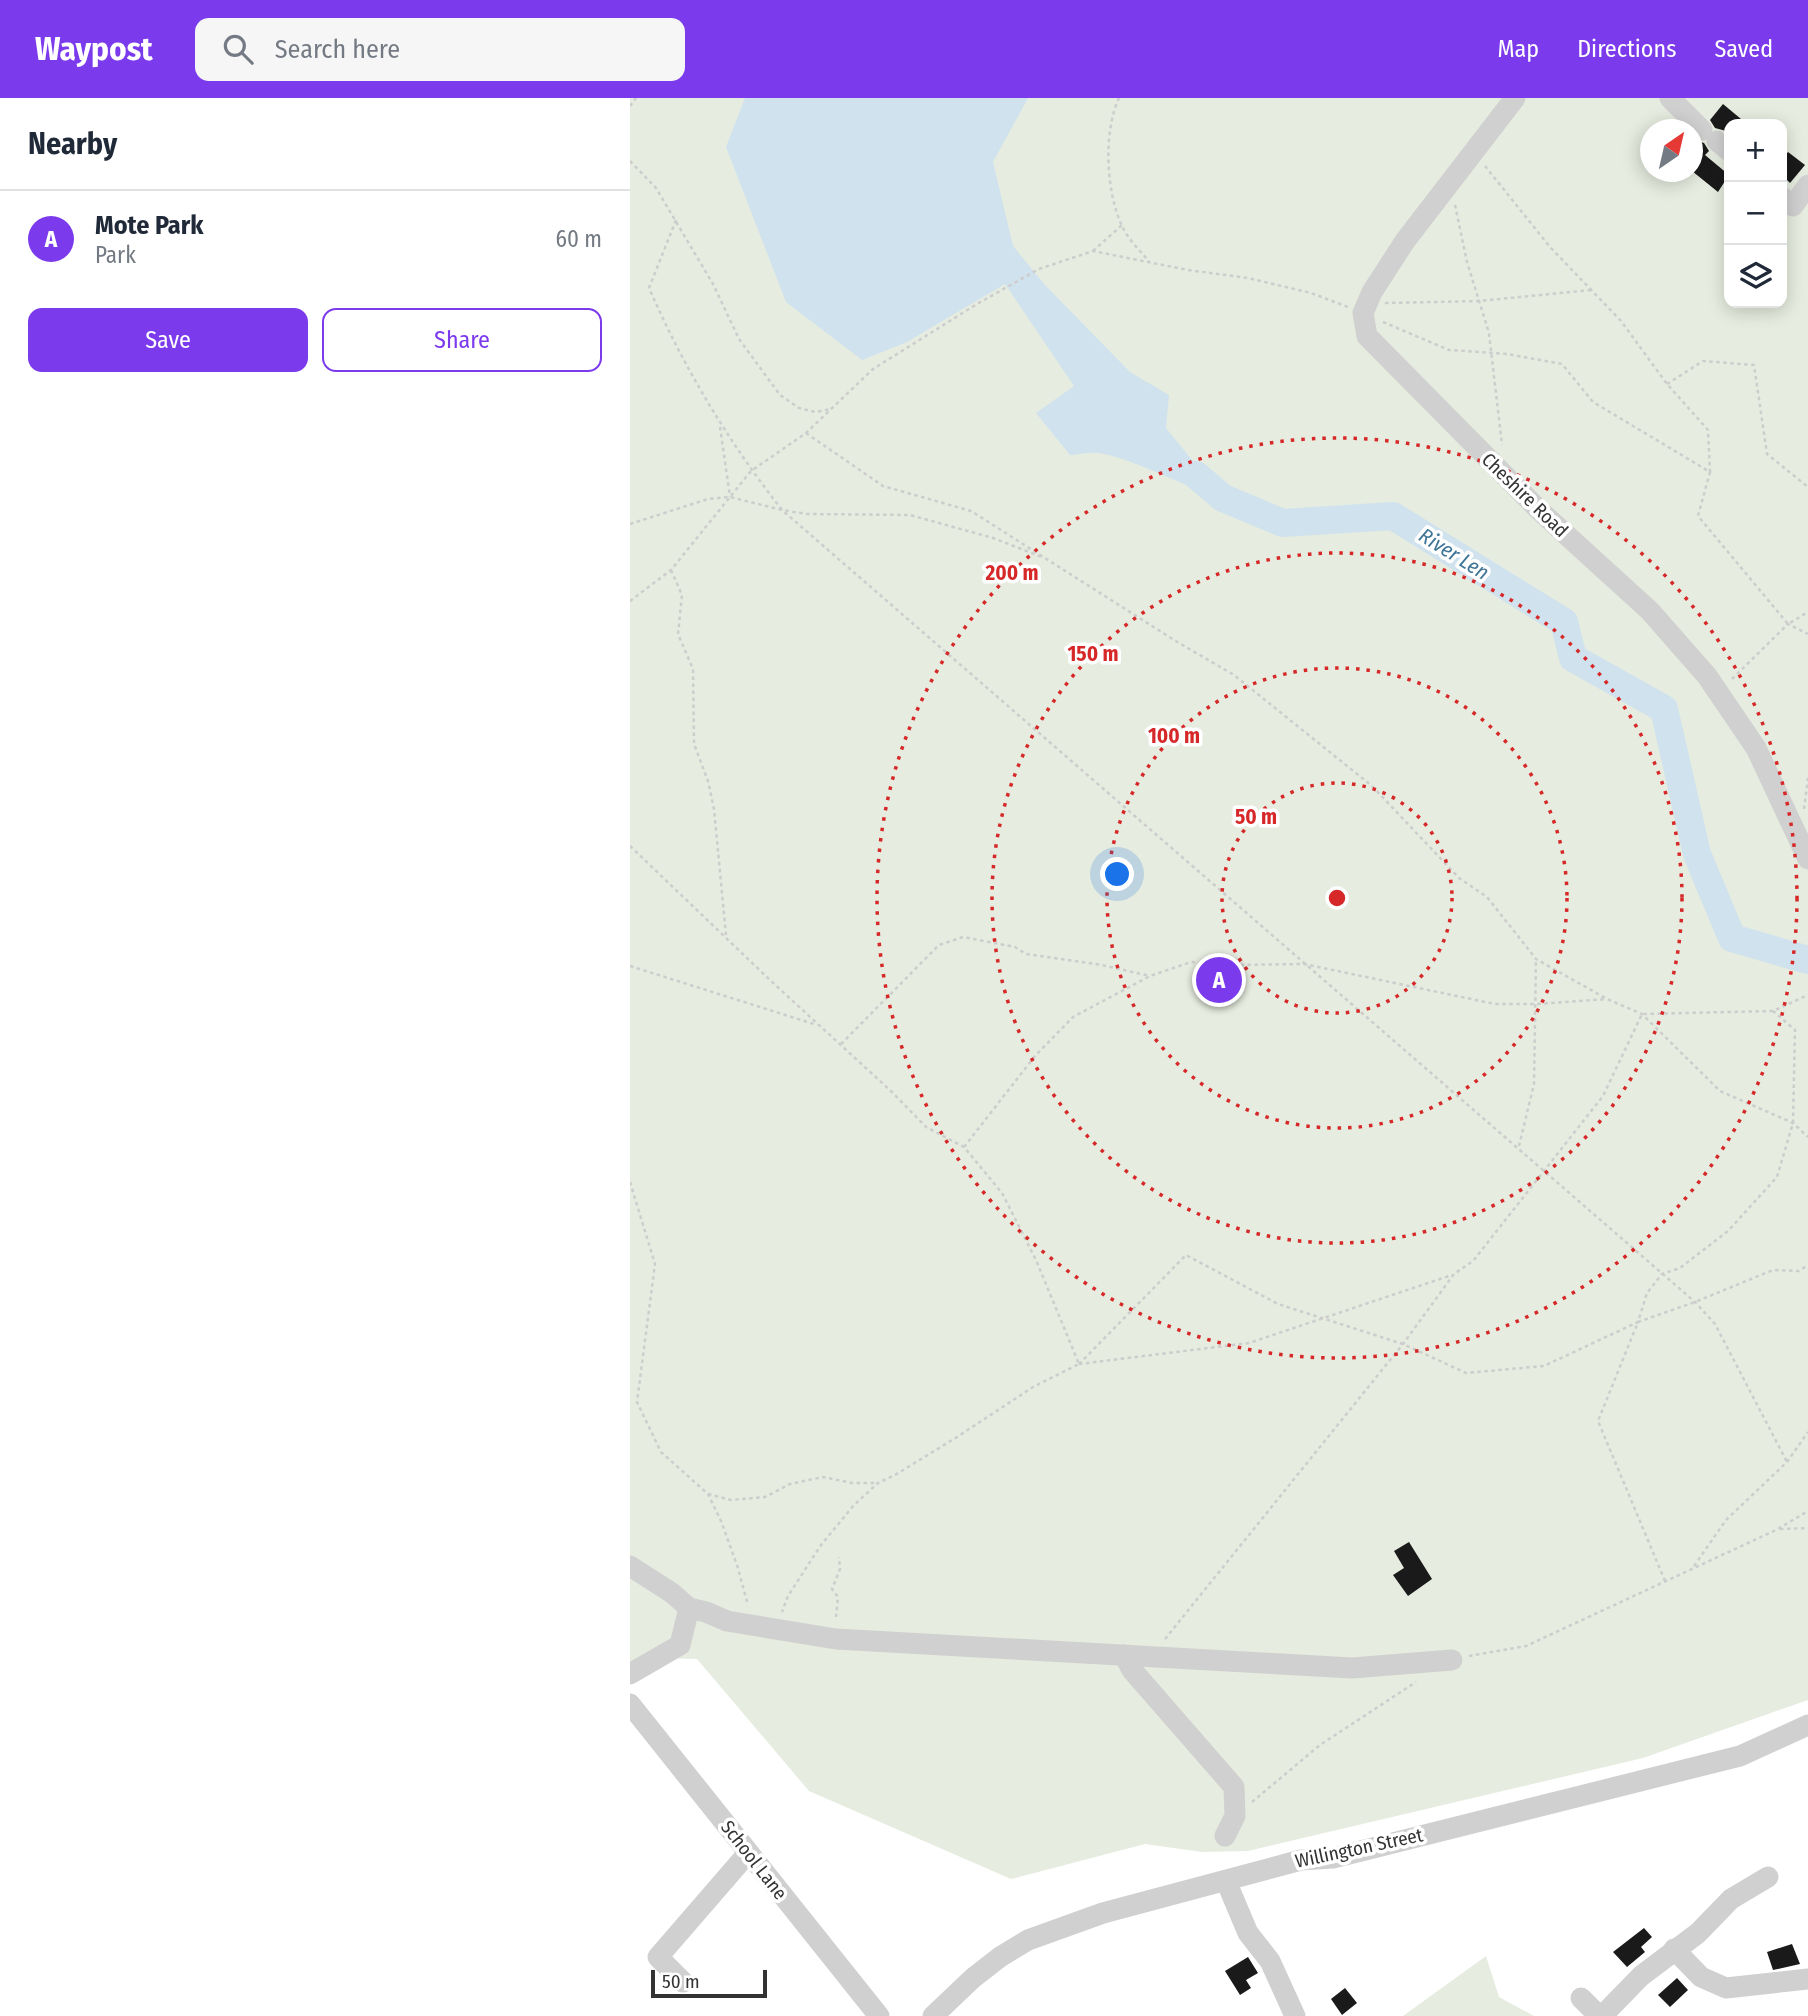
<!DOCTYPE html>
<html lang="en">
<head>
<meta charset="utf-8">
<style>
  :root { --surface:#fff; --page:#f6f6f7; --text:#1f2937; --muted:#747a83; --line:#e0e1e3; --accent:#7c3aed }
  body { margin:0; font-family:"Fira Sans Condensed",sans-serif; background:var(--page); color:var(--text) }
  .controls { position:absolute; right:21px; top:21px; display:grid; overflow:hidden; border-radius:14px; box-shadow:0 4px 18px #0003 }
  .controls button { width:63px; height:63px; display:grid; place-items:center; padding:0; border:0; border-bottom:2px solid var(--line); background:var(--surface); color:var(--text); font:35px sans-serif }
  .compass { position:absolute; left:1010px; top:21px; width:63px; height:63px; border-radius:50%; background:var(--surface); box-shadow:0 4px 18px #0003; rotate:34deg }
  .scale { position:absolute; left:21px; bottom:18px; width:116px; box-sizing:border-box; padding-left:7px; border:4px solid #333; border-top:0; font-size:19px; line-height:24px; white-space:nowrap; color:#333; -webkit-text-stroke:5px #fff; paint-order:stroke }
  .you { position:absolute; left:488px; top:777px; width:24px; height:24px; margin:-18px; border:5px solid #fff; border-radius:50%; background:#1a73e8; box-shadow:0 0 0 10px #1a73e833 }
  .badge { display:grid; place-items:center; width:46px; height:46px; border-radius:50%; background:var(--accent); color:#fff; font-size:23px; font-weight:700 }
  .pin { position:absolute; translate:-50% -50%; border:4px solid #fff; box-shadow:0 2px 7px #0006 }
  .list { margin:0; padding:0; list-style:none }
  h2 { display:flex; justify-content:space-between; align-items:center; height:91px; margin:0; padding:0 28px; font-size:30px }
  h2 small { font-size:23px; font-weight:400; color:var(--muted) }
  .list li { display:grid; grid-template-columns:46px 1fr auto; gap:21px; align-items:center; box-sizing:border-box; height:98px; padding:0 28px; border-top:2px solid var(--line) }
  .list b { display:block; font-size:26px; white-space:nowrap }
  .list p { margin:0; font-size:23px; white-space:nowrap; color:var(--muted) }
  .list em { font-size:23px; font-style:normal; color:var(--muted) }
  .actions { display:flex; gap:14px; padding:21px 28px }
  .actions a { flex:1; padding:16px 0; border:2px solid var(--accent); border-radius:14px; text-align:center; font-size:24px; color:var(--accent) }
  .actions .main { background:var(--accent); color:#fff }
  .icon { flex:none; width:38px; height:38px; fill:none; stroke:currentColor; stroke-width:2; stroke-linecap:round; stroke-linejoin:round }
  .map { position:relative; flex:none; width:1178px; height:1918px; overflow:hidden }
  header { display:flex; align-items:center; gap:42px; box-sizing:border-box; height:98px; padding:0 35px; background:var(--accent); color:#fff }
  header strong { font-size:33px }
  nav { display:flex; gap:38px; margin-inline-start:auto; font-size:24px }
  .search { width:490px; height:63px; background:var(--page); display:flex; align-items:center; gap:18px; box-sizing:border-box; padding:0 24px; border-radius:14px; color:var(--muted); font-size:26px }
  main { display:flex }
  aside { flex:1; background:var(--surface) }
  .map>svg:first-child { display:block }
</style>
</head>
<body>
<header>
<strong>Waypost</strong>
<div class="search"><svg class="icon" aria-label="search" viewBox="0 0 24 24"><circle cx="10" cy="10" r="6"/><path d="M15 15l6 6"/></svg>Search here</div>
<nav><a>Map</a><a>Directions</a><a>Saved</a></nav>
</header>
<main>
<aside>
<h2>Nearby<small></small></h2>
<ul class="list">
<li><span class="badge">A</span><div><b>Mote Park</b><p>Park</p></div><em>60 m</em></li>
</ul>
<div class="actions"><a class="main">Save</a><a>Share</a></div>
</aside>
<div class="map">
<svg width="1178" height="1918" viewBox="0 0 1178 1918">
  <rect width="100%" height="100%" fill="#fff"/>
  <!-- green -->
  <g fill="#e6ecdf" fill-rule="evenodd">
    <path d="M 0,0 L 1178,0 L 1178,1602 L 1013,1660 L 618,1753 L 572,1754 L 515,1746 L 381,1781 L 179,1693 L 67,1561 L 28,1560 L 0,1568 ZM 1099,26 L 1152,26 L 1152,205 L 1099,205 ZM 1020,32 L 1062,32 L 1062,74 L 1020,74 Z"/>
    <polygon points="856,1858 869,1899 904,1918 773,1918"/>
  </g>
  <!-- water -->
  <path fill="#cfe2ee" d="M 115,0 L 398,0 L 363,64 L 383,148 L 415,187 L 500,274 L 539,297 L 536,330 L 593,400 C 552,389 515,365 474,356 C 464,353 451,356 440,357 L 406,315 L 444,288 L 375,186 L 277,244 L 232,262 L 156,204 L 96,49 Z"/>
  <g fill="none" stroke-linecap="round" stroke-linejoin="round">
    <!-- river -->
    <polyline stroke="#cfe2ee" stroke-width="28" points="566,377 593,400 653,425 763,418 934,524 943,560 1034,611 1067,756 1102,840 1178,862"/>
  </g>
  <!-- building -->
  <g fill="#1a1a1a">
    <polygon points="1093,6 1117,26 1099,26 1096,33 1085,30 1080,22"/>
    <polygon points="1063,42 1074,45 1079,53 1075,57 1099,77 1088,94 1062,73"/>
    <polygon points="1158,54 1175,67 1160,85 1152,77 1152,62"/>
    <polygon points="779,1444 802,1481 778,1498 763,1477 774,1470 764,1453"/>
    <polygon points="1014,1830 1022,1839 1011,1849 1015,1854 997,1869 983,1854"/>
    <polygon points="1162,1846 1170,1866 1143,1872 1137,1854"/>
    <polygon points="618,1859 628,1875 616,1882 621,1890 610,1897 595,1873"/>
    <polygon points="1047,1880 1058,1892 1040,1909 1028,1897"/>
    <polygon points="715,1890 727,1905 712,1917 701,1901"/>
  </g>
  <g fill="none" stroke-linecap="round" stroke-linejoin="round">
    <!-- path -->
    <g stroke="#cdcdcd" stroke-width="2.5" stroke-dasharray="3.5 3.5" stroke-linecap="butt">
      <path d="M 489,0 C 473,34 476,94 492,128 C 498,141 509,152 519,163"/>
      <polyline points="0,8 6,0"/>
      <polyline points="0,63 26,90 83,186 109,241 150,297 169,310 185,314 201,311"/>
      <polyline points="855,68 920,149 991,223 1037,286 1078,332 1080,374"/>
      <polyline points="825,107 837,164 859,235 872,347"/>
      <path d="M 46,122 L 19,190 C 54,270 98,343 152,412 L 1065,1204 L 1085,1226 L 1157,1364"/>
      <polyline points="463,153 492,127"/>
      <polyline points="755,205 849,203 961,192"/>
      <polyline points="753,224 819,252 877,256 932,266 963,304 1080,374 1068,418 1158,526 1178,514"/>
      <polyline points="1037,286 1073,263 1124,267 1137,356 1178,389"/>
      <polyline points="90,329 100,399"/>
      <polyline points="176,335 253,388 341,413 544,542 604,577 742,688 829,780 857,799 906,861 977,901 1012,916 1090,993 1163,1025 1178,1039"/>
      <polyline points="0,426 78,401 100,399 152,412 177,416 280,417 363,440 412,459"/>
      <polyline points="41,472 52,497 48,536 63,571 64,646 78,683 84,711 96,837"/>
      <polyline points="0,503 41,472 121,373 176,335 243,271 347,206 409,171 463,153 558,172 618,180 681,195 718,209"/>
      <polyline points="1102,581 1158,526 1178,536"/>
      <polyline points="1174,711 1178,680"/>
      <polyline points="0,748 141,883 262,994 296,1029 334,1049 372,1095 406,1162 449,1266 403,1289 327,1339 265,1377 248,1385 224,1407 191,1447 158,1498 152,1514"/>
      <polyline points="0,868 187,927"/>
      <polyline points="211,946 309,847 333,839 385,849 396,856 472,867 520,878"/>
      <polyline points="889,1048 904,986 906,861"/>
      <polyline points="334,1049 405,958 443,919 520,878 561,864 605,867 674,866 865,906 906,906 977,901"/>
      <polyline points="0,1084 25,1166 7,1304 31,1354 78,1396 91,1423 107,1467 118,1507"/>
      <polyline points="449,1266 556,1157 648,1206 773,1246 836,1275 914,1268 1008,1224 1017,1195 1032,1176 1050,1170 1098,1133 1147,1079 1163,1025 1165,932 1143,913"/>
      <polyline points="449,1266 619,1245 822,1177"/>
      <polyline points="78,1396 101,1402 135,1399 160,1386 193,1379 222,1385 248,1385"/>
      <polyline points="1150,1431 1178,1430"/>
      <polyline points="1064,1468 1096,1422 1157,1364 1178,1334"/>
      <polyline points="1035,1483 968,1323 1008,1224 1065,1204 1143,1172 1169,1173 1178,1167"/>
      <polyline points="206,1519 208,1499 202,1491 210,1471 209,1459"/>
      <polyline points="535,1541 773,1246 824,1176 843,1163 973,998 1012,916 1143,913 1178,897"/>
      <polyline points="839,1558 896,1548 1146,1432 1178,1413"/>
      <polyline points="622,1704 690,1647 786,1584"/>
    </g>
    <!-- minor -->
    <g stroke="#d0d0d0" stroke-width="21">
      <polyline points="885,0 775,143 742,194 733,215 737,238 909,412 1020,513 1077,578 1126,650 1178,761"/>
      <polyline points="1040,0 1072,32"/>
      <polyline points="1087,43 1099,53"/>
      <polyline points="1152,99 1163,108 1178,87"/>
      <polyline points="0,1468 42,1495 59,1510"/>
      <polyline points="494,1557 502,1572 604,1689 605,1718 595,1738"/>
      <polyline points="0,1576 50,1547 59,1510 76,1514 97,1523 206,1541 722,1570 822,1562"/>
      <polyline points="0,1606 249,1918"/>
      <polyline points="596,1783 618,1835 640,1863 665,1918"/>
      <polyline points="1044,1851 1071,1879 1096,1890 1178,1881"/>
      <polyline points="53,1884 28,1859 118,1755"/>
      <polyline points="951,1900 969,1918"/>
      <polyline points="303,1918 343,1880 370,1859 398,1842 473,1815 671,1762 703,1760 1110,1658 1178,1627"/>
      <polyline points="972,1918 1011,1878 1068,1835 1101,1801 1138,1779"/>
    </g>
  </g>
  <!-- distance rings -->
  <g fill="none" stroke="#d62828" stroke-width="3.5" stroke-dasharray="3.5 7">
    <circle cx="707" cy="800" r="115"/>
    <circle cx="707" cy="800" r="230"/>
    <circle cx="707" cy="800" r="345"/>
    <circle cx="707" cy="800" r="460"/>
  </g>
  <g text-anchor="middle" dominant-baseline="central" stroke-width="7" stroke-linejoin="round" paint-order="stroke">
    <!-- street labels -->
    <g font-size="19" fill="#333" stroke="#fff">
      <text transform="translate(895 397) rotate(44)">Cheshire Road</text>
      <text transform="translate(729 1750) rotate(-12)">Willington Street</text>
      <text transform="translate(124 1762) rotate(52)">School Lane</text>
    </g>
    <!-- water labels -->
    <g font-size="21" font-style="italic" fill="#3f7597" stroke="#fff">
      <text transform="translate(824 456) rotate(32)">River Len</text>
    </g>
  </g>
  <circle cx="707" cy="800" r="10" fill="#d62828" stroke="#fff" stroke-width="3.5"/>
  <g font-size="21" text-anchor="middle" font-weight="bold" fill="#d62828" stroke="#fff" stroke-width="7" stroke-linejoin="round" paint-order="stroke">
    <text x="382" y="482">200 m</text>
    <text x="463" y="563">150 m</text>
    <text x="544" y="645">100 m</text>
    <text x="626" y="726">50 m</text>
  </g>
</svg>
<div class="controls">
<button>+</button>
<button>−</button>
<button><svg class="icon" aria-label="layers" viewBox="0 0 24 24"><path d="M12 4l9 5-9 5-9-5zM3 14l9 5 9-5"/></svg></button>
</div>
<svg class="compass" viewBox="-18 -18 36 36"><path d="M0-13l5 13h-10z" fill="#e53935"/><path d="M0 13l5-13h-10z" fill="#747a83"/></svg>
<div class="scale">50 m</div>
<div class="you"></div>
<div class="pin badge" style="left:589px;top:882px">A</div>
</div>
</main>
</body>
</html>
